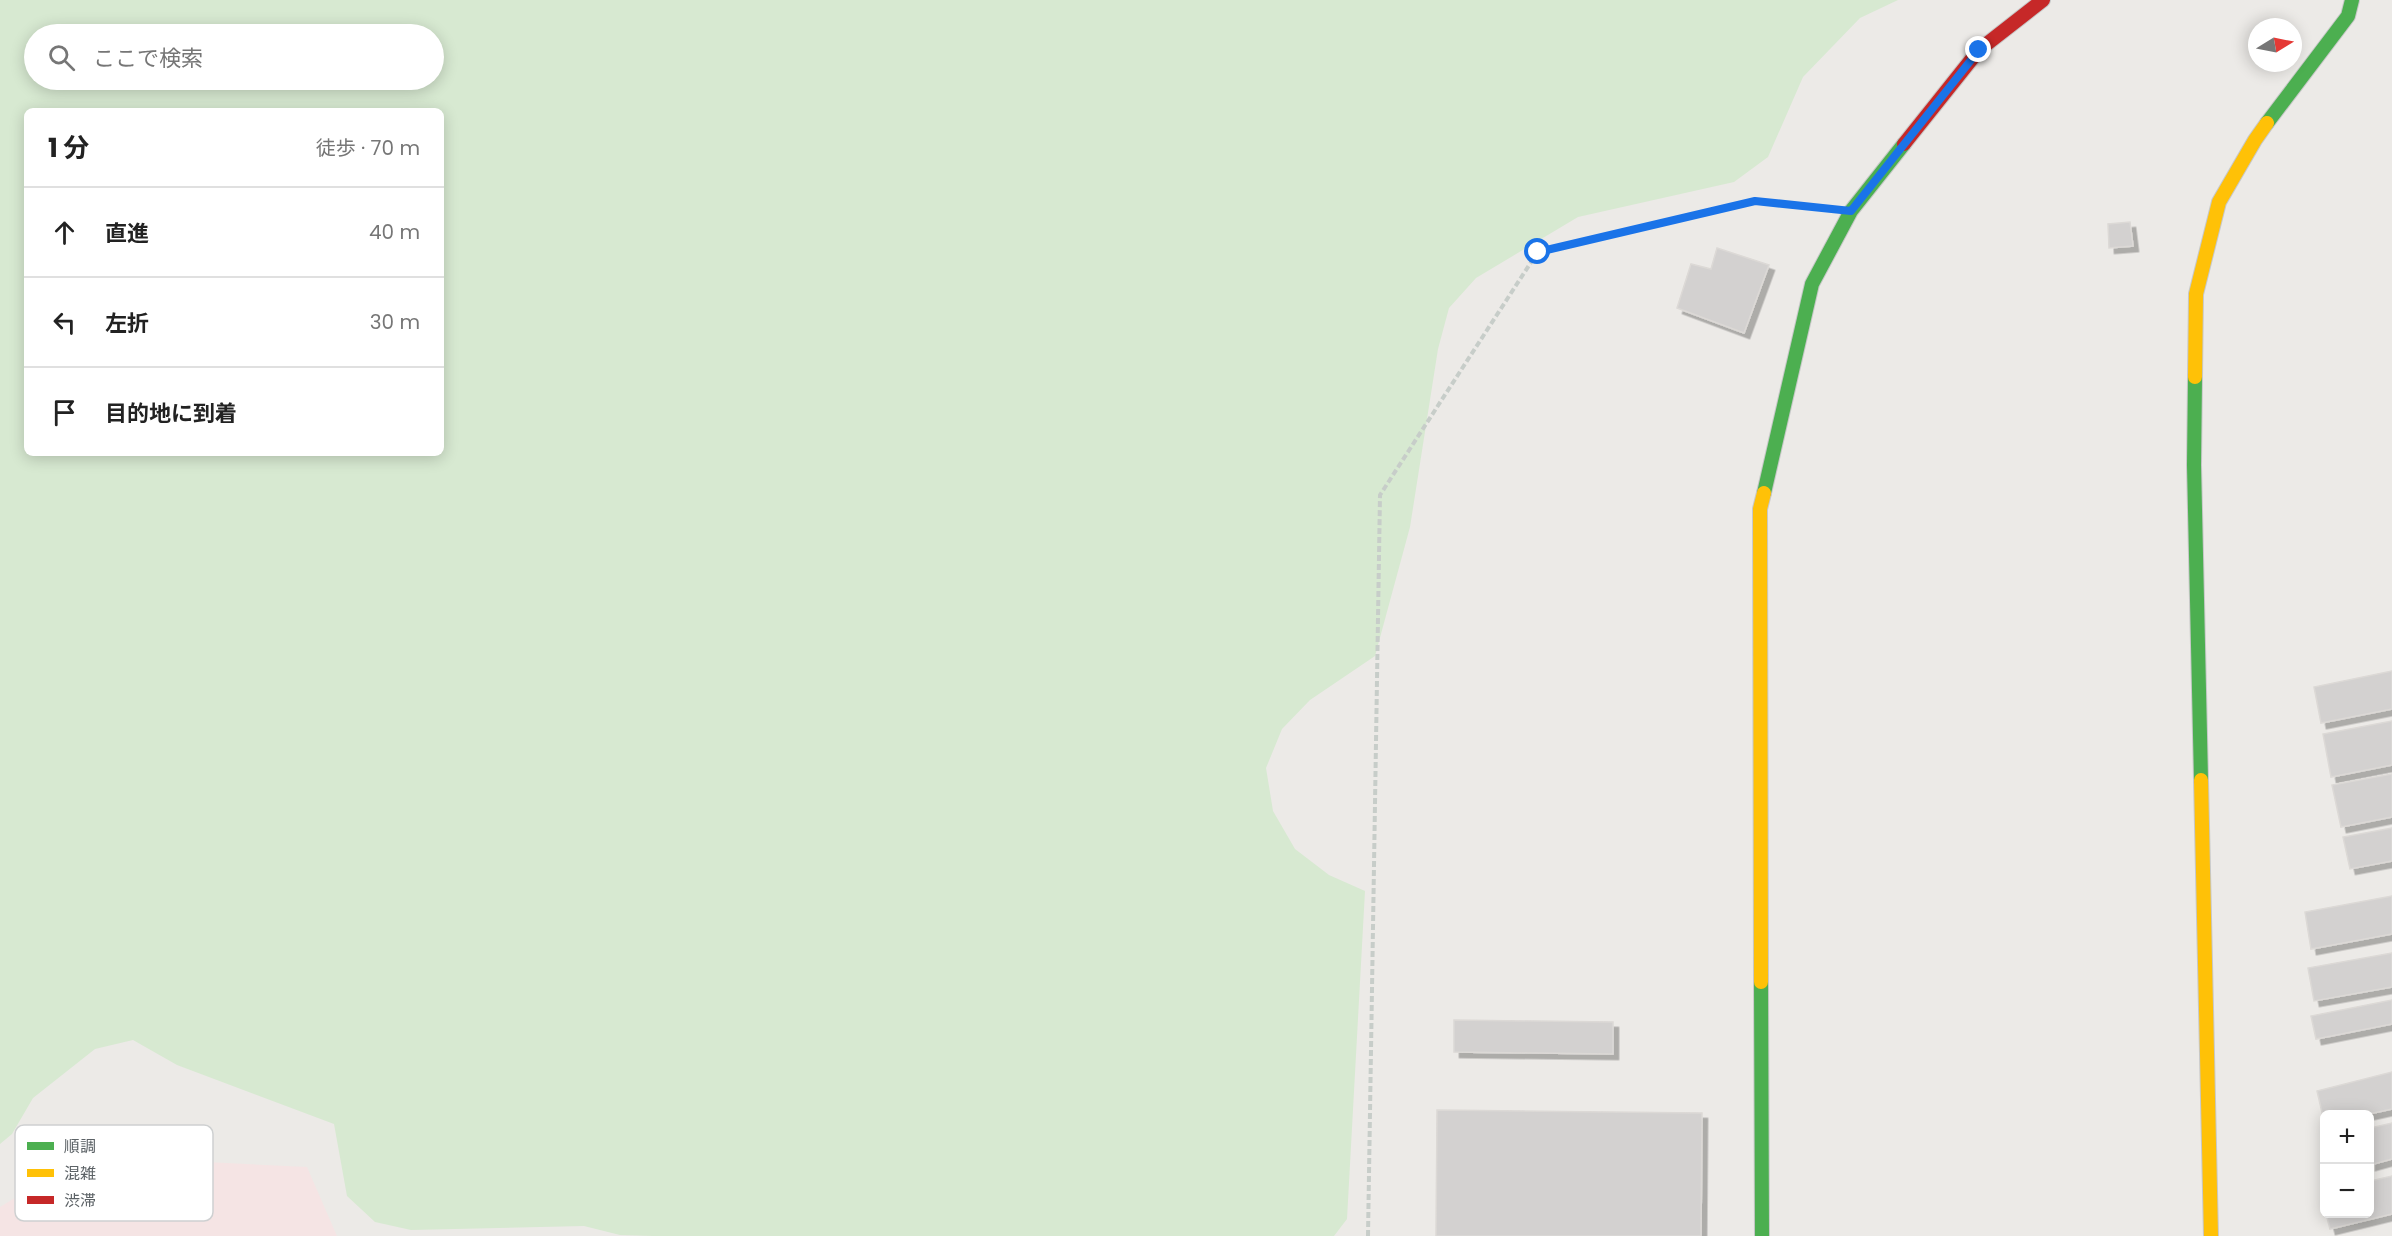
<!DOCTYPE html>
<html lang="ja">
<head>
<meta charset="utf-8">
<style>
  :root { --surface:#fff; --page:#f2f2f2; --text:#222; --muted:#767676; --line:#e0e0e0 }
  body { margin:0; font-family:Poppins,"Noto Sans JP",sans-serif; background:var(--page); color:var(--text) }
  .controls { position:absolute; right:18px; bottom:18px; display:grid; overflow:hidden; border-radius:9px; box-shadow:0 3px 15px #0003 }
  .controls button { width:54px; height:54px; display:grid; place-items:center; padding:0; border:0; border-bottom:2px solid var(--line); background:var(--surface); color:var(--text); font:30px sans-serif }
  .compass { position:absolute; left:2248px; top:18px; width:54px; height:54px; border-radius:50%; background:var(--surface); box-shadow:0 3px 15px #0003; rotate:80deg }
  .stop { position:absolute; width:18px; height:18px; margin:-14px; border:4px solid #1a73e8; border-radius:50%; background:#fff }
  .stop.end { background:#1a73e8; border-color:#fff; box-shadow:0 2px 6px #0008 }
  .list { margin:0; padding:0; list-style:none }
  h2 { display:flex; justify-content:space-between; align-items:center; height:78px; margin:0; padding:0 24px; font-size:26px }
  h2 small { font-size:20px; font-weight:400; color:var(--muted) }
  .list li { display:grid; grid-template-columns:39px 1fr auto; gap:18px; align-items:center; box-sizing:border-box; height:90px; padding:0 24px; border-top:2px solid var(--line) }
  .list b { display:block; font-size:22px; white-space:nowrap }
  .list em { font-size:20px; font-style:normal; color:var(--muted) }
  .icon { flex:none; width:33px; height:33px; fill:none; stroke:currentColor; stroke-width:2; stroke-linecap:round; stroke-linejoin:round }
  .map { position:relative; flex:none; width:2392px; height:1236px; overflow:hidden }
  .search { position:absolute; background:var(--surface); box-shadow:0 3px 15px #0003; left:24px; top:24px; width:420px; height:66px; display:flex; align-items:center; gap:15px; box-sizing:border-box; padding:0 21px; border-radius:33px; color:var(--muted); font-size:22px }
  .panel { position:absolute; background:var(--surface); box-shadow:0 3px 15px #0003; left:24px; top:108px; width:420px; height:348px; border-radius:9px }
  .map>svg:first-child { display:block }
</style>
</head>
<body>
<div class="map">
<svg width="2392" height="1236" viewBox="0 0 2392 1236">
  <defs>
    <filter id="shadow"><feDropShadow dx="5.5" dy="5.5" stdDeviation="0" flood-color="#0004"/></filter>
  </defs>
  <rect width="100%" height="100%" fill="#eceae7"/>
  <!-- medical -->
  <polygon fill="#f5e4e4" points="84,1156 307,1167 337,1236 0,1236 0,1207"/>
  <!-- green -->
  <path fill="#d7e9d1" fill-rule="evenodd" d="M 0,0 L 1898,0 L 1860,18 L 1803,77 L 1768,157 L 1734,182 L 1578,217 L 1476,278 L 1449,308 L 1438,349 L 1410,527 L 1375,656 L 1310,700 L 1282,729 L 1266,768 L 1273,811 L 1295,849 L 1329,875 L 1365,891 L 1347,1219 L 1334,1236 L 653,1236 L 620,1235 L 584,1226 L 411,1230 L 375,1222 L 347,1196 L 334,1124 L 177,1065 L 133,1040 L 95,1049 L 33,1098 L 12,1134 L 0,1144 ZM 34,34 L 434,34 L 434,80 L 34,80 ZM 27,111 L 441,111 L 441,453 L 27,453 Z"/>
  <!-- building -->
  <g fill="#d3d1d0" stroke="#dcd9d6" stroke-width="1.5" filter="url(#shadow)">
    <polygon points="2130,222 2133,246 2109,248 2108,224"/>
    <polygon points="1717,248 1769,265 1744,333 1677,308 1691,264 1711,269"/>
    <polygon points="2392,671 2392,709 2321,723 2314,687"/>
    <polygon points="2392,721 2392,765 2331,777 2323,734"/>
    <polygon points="2392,774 2392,817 2341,827 2332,785"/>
    <polygon points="2392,828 2392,861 2350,869 2343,837"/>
    <polygon points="2392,896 2392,934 2311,949 2305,912"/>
    <polygon points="2392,953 2392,987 2314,1001 2308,968"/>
    <polygon points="2392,1000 2392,1024 2316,1039 2311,1016"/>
    <polygon points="1454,1020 1613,1022 1613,1054 1454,1052"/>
    <polygon points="2392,1072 2392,1109 2369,1114 2324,1114 2324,1121 2317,1091"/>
    <polygon points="1437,1110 1702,1113 1701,1236 1436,1236"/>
    <polygon points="2392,1123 2392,1159 2370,1165 2370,1128"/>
    <polygon points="2392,1176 2392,1214 2330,1229 2326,1214 2370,1214 2370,1181"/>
  </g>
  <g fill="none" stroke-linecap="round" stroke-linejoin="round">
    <!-- fast casing -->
    <g stroke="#c7c8c8" stroke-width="16">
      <g id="fast">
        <polyline points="2267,123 2348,16 2352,0"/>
        <polyline points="2195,377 2194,465 2201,780"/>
        <polyline points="1764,493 1812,284 1851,211 1904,144"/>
        <polyline points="1761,982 1762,1236"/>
      </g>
    </g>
    <!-- slow casing -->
    <g stroke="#c7c8c8" stroke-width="16">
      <g id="slow">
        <polyline points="2195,377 2196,294 2219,202 2255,140 2267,123"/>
        <polyline points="2201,780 2211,1236"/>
        <polyline points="1761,982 1760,509 1764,493"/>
      </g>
    </g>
    <!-- jam casing -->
    <g stroke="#c7c8c8" stroke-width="16">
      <polyline id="jam" points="1904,144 1979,50 2043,0"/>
    </g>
    <!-- path -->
    <polyline stroke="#c7cdc9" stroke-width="4" stroke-dasharray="6 3" stroke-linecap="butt" points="1368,1236 1380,495 1537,253 1755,201 1805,206"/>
    <!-- fast -->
    <use href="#fast" stroke="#4caf50" stroke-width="14"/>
    <!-- slow -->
    <use href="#slow" stroke="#ffc107" stroke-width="14"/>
    <!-- jam -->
    <use href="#jam" stroke="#c62828" stroke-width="14"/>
  </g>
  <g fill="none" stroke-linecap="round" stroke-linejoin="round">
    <!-- route -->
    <polyline stroke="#1a73e8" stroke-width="8" points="1538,252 1755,201 1851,211 1979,50"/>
  </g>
  <!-- legend -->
  <rect x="15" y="1125" width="198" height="96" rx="9" fill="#fff" stroke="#ced0d1" stroke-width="1.5"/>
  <rect x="27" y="1142" width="27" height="8" fill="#4caf50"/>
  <rect x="27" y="1169" width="27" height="8" fill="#ffc107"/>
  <rect x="27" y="1196" width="27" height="8" fill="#c62828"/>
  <g font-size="16" fill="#5c6266">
    <text x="64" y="1152">順調</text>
    <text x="64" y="1179">混雑</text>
    <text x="64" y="1206">渋滞</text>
  </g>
</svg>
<div class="controls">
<button>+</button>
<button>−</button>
</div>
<svg class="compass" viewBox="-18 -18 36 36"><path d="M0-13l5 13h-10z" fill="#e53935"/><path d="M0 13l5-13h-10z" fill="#767676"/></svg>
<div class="stop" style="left:1538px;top:252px"></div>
<div class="stop end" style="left:1979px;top:50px"></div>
<div class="search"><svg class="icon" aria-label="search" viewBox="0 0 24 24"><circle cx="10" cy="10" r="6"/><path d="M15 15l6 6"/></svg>ここで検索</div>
<section class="panel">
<h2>1 分<small>徒歩 · 70 m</small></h2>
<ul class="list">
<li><svg class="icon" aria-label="ahead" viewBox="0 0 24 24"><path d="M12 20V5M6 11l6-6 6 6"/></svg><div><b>直進</b></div><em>40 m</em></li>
<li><svg class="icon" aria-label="left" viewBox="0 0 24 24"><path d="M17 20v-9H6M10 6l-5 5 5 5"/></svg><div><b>左折</b></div><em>30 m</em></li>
<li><svg class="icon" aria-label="arrive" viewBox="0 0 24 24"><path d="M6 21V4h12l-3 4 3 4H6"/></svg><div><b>目的地に到着</b></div></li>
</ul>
</section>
</div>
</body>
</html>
